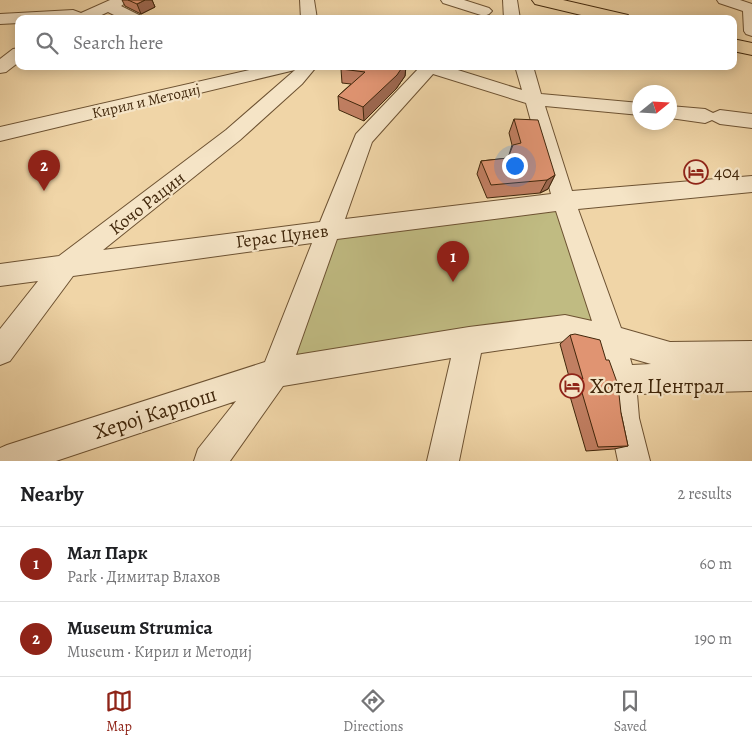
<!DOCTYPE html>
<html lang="en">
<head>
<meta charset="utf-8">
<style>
  :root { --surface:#fff; --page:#f6f6f6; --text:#202124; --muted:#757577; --line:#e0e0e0; --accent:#8f2418 }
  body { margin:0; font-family:Alegreya,serif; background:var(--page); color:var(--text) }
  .compass { position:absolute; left:632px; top:85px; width:45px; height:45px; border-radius:50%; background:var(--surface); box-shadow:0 2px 12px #0003; rotate:72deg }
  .you { position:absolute; left:514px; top:165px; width:18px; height:18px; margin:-12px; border:4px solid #fff; border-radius:50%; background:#1a73e8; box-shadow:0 0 0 8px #1a73e833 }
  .badge { display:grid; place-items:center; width:32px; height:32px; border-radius:50%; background:var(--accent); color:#fff; font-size:16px; font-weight:700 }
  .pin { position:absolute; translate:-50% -41px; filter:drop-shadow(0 1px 2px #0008) }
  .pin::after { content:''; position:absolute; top:26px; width:18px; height:15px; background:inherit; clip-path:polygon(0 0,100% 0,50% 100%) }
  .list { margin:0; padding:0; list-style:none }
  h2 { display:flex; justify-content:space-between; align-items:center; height:65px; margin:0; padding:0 20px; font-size:21px }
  h2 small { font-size:16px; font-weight:400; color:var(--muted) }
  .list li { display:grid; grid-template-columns:32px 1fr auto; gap:15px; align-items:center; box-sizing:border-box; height:75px; padding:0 20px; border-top:1px solid var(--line) }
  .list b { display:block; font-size:19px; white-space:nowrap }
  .list p { margin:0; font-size:16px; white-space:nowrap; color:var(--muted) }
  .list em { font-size:16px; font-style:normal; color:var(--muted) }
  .icon { flex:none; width:28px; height:28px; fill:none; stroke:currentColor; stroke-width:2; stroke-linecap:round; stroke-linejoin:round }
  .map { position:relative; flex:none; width:752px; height:461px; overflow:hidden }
  .search { position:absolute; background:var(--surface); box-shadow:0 2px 12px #0003; left:15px; right:15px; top:15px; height:55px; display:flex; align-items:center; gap:12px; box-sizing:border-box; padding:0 18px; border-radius:10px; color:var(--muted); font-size:19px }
  .sheet { height:215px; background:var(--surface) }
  nav { display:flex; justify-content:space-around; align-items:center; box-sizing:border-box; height:70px; border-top:1px solid var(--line); background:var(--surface); font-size:14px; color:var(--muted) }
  nav a { display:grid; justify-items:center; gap:2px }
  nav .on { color:var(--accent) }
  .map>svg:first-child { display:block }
</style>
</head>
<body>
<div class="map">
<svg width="752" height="461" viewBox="0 0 752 461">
  <rect width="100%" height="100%" fill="#f0d5a7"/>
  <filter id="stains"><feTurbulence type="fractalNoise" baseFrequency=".004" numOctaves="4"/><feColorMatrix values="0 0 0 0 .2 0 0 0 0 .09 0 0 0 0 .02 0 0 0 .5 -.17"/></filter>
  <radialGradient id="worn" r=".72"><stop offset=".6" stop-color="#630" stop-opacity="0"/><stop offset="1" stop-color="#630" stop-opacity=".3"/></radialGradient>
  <!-- green -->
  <polygon fill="#c0bb82" stroke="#807146" points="564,201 607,325 275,373 333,238"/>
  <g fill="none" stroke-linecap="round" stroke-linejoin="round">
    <!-- minor casing -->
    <g stroke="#6d5232" stroke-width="2">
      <g id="minor">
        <polygon points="110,0 130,0 121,6 141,16 143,19 122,19 108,12 93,19 19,19 19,23 0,24 0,14 73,10 81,13"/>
        <polygon points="300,0 314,0 317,19 301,19"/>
        <polygon points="441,0 464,0 489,8 492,11 489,14 484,16 443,3"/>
        <polygon points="503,0 517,0 520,19 504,19"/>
        <polygon points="717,0 740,0 752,4 752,36 746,34 744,31 743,11 719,3"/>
        <polygon points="19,48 19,62 6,72 0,73 0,59 13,49"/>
        <path d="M 267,66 L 317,66 L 302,84 L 240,140 L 103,250 L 320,222 L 356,134 L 419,68 L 417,66 L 445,66 L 522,90 L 515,66 L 533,66 L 541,94 L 640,103 L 640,115 L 545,106 L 572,191 L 752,176 L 752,192 L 578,209 L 621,328 L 670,342 L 752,341 L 752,391 L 637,394 L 639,418 L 650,461 L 618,461 L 609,418 L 606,380 L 599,349 L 565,341 L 481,353 L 459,461 L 427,461 L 451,358 L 283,386 L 230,461 L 194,461 L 198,449 L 236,401 L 56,461 L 0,461 L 0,448 L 7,445 L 265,362 L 312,243 L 73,276 L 10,361 L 0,365 L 0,329 L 38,281 L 0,286 L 0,264 L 59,256 L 226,130 L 295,70 L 0,141 L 0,127 ZM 433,74 L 526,103 L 551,194 L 345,219 L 372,142 ZM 556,211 L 592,321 L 565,315 L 469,327 L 296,355 L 337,239 ZM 630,358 L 651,364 L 632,365 Z"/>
        <polygon points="670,106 705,109 713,113 720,110 752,114 752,128 720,124 712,120 705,123 670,118"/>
      </g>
    </g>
    <!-- major casing -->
    <g stroke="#41270b" stroke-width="2">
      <g id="major">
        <polygon points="532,0 563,0 628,15 631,19 598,19 535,4"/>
        <polygon points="733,39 752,43 752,55 733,51"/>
      </g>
    </g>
    <!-- minor -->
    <use href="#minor" fill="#f5e4c6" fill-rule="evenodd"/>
    <!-- major -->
    <use href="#major" fill="#f0d5a7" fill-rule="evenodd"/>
  </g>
  <!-- wall -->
  <g fill="#c17f62" stroke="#41270b">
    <polygon points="122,0 152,0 155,7 141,14 125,6"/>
    <polygon points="342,66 406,66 405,76 396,89 364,121 339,110 338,96 351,84 342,83 341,69"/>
    <polygon points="514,119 555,175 548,189 540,193 487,198 477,174 481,161 508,158 512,145 509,133"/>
    <polygon points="570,335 621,413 628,446 614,449 586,451 567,386 571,384 560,344"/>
  </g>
  <!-- shaded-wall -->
  <g fill="#9d6850" stroke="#41270b">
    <polygon points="145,0 152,0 155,7 141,14 137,4"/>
    <polygon points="403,66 406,66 405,76 396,89 364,121 363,107"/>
    <polygon points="555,175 548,189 540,193 547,180"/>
  </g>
  <!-- building -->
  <g fill="#e09472" stroke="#41270b">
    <polygon points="128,0 145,0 137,4"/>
    <polygon points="342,66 403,66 397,75 363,107 338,96 365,72 341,69"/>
    <polygon points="514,119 538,120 555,175 547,180 491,185 481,161 508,158 513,145 521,143"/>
    <polygon points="575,334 600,340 606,360 609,360 618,385 621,413 628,446 598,447 578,379 583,379 570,335"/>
  </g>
  <!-- icons -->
  <defs>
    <g id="hotel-ring" transform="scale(1.25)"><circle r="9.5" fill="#f5e4c6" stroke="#8f2418" stroke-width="1.5"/><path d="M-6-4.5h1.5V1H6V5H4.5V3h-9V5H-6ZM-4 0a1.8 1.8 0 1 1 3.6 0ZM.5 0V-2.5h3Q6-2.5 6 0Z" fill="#8f2418"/></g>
  </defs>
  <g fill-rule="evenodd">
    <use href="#hotel-ring" x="696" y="172"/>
    <use href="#hotel-ring" x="572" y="386"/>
  </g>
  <g text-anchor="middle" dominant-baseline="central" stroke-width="4.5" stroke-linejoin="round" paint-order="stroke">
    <!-- far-street labels -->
    <g font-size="15" fill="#41270b" stroke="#f5e4c6">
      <text transform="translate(146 101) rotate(-13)">Кирил и Методиј</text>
    </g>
    <!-- poi labels -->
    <g font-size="18" fill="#41270b" stroke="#f5e4c6" text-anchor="start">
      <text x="714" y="172">404</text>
    </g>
    <!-- street labels -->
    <g font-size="18" fill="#41270b" stroke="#f5e4c6">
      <text transform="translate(147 203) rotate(-38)">Кочо Рацин</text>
      <text transform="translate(282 236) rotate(-7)">Герас Цунев</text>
    </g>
    <!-- near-poi labels -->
    <g font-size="21" fill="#41270b" stroke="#f5e4c6" text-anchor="start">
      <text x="590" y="386">Хотел Централ</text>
    </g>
    <!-- near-street labels -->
    <g font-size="21" fill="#41270b" stroke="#f5e4c6">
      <text transform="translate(155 413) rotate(-18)">Херој Карпош</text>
    </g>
  </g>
  <rect width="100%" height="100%" filter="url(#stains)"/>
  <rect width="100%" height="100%" fill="url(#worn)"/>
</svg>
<svg class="compass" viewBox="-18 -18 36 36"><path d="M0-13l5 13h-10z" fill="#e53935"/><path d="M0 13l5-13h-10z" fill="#757577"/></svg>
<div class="you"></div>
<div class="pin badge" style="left:453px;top:282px">1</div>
<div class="pin badge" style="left:44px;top:191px">2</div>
<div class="search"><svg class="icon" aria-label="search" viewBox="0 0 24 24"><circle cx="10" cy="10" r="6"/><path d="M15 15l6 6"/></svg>Search here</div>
</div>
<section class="sheet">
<h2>Nearby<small>2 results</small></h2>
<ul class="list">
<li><span class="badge">1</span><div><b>Мал Парк</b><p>Park · Димитар Влахов</p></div><em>60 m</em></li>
<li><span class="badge">2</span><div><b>Museum Strumica</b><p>Museum · Кирил и Методиј</p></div><em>190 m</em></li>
</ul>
</section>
<nav>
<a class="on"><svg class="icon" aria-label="map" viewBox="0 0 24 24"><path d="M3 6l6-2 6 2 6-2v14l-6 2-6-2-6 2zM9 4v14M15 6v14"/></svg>Map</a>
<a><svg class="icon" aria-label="directions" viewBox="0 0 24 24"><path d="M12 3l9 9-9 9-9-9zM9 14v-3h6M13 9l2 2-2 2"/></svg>Directions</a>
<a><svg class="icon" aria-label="saved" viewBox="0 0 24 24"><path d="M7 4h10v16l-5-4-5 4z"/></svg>Saved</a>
</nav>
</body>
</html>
